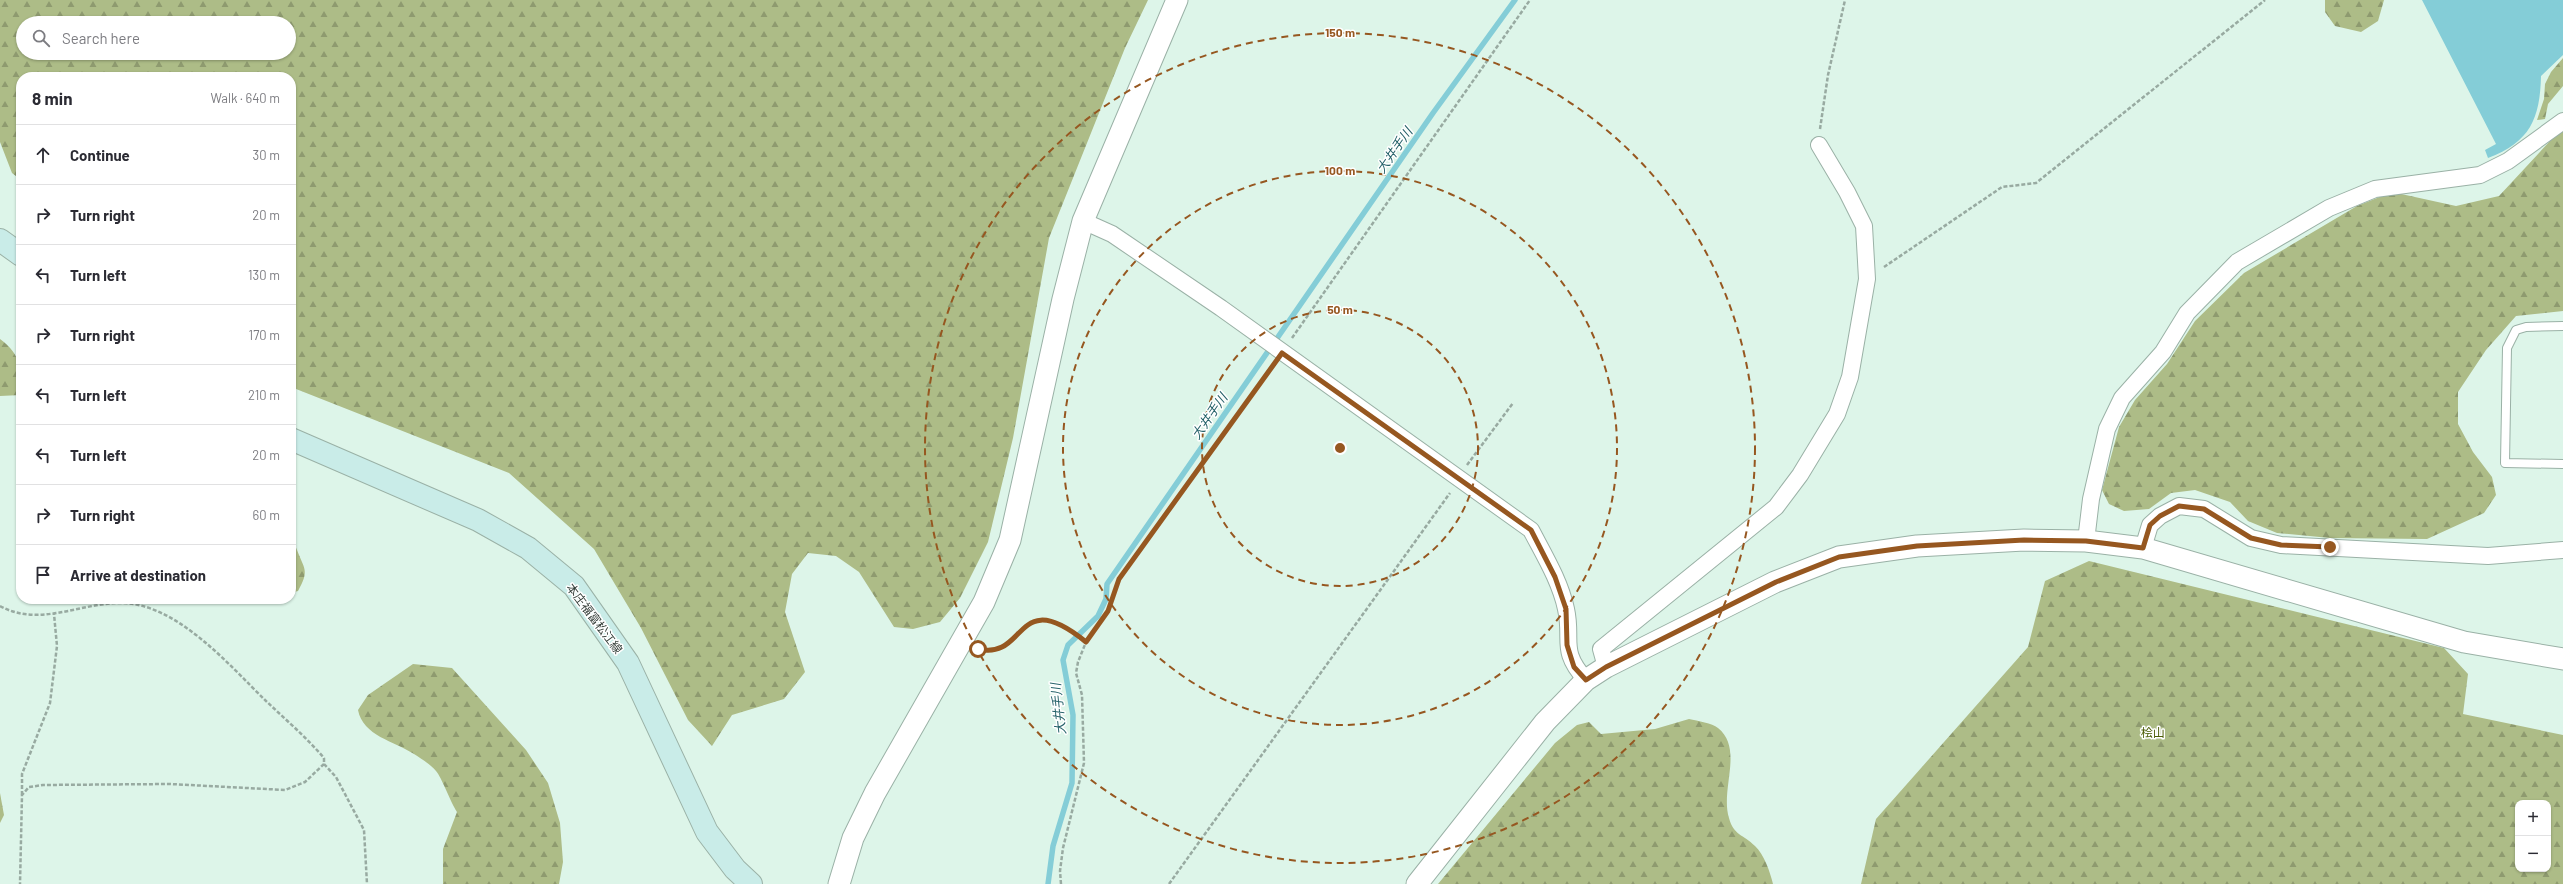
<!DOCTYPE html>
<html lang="en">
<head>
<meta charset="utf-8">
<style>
  :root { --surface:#fff; --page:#f2f2f3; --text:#2b2b33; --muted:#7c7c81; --line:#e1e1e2 }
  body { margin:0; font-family:Barlow,"Noto Sans JP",sans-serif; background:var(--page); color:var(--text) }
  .controls { position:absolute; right:12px; bottom:12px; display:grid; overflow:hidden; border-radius:8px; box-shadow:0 1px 3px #0004 }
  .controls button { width:36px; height:36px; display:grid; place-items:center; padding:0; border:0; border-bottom:1px solid var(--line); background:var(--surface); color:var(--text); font:20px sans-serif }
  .stop { position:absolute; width:12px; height:12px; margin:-9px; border:3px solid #965720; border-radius:50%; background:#fff }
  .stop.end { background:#965720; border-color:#fff; box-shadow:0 1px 4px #0008 }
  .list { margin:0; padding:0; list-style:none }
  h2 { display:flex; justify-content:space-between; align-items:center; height:52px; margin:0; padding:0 16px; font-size:17px }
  h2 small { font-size:13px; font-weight:400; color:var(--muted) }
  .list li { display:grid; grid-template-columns:26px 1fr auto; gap:12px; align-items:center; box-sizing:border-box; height:60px; padding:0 16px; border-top:1px solid var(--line) }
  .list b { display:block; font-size:15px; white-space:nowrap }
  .list em { font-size:13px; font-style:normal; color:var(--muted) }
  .icon { flex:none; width:22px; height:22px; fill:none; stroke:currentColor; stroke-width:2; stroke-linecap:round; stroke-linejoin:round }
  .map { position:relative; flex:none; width:2563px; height:884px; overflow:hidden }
  .search { position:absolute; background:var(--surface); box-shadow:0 1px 3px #0004; left:16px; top:16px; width:280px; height:44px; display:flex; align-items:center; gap:10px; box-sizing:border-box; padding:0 14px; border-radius:22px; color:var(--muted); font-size:15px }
  .panel { position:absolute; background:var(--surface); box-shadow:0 1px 3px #0004; left:16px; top:72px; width:280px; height:532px; border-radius:16px }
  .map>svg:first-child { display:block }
</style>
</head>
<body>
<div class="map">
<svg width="2563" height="884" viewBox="0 0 2563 884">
  <defs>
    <pattern id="forest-firs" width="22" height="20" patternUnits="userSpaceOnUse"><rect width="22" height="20" fill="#adbc87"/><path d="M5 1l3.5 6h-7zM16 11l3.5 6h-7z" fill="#8e9a6f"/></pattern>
  </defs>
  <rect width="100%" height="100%" fill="#ddf5e9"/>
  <!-- forest -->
  <g fill="url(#forest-firs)" fill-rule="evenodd">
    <path d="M 0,0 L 1148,0 L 1125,48 L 1049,238 L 1013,438 L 988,542 L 960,598 L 940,622 L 913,629 L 894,627 L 859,572 L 836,556 L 808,553 L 792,574 L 785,612 L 805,672 L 784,699 L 732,715 L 712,746 L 688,720 L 641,628 L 594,549 L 509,473 L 291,387 L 291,77 L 21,77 L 21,180 L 12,173 L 0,142 ZM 23,23 L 289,23 L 289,53 L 23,53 Z"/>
    <polygon points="2325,0 2384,0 2378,21 2361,32 2335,26 2325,12"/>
    <polygon points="2563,58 2563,86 2548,104 2545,119 2537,120 2544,99 2545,84 2551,72"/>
    <polygon points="2563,127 2563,311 2516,316 2486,350 2458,392 2458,424 2473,452 2492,477 2496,495 2484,513 2427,539 2330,538 2277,533 2248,521 2230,502 2195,490 2171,493 2149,509 2124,511 2109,504 2102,490 2119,427 2135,400 2167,364 2195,321 2244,273 2357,206 2392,192 2456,206 2499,196"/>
    <path d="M 0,339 C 22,355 21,370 21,395 L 0,396 Z"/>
    <path d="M 291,522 C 292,531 293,541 297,550 C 304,569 310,570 298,591 L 291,593 Z"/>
    <path d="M 2089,561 L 2444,648 L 2468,674 L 2463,714 L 2563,735 L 2563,884 L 1861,884 L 1876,819 L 2028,647 L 2045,581 ZM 2518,803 L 2548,803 L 2548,869 L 2518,869 Z"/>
    <path d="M 413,664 L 452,668 L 526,750 L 548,783 L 560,823 L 563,862 L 559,884 L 443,884 L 443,849 L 457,812 C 450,801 442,778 436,771 C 430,764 420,758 414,754 C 394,741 363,736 358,710 L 368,695 Z"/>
    <path d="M 1689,719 C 1698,721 1712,723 1718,728 C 1744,749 1720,789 1729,818 C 1734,836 1743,834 1755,846 C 1764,854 1770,872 1773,884 L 1438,884 L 1555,743 L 1577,725 L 1589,722 L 1601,734 L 1655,729 Z"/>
    <polygon points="0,793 4,815 0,823"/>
  </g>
  <!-- water -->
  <path fill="#84cdd7" d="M 2422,0 L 2563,0 L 2563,55 L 2541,76 C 2540,119 2530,142 2488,158 L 2485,150 L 2496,144 Z"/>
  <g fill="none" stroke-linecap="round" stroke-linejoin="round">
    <!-- stream -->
    <polyline stroke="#84cdd7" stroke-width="5.5" points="1048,884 1053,846 1072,783 1073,715 1063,660 1068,645 1098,616 1106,599 1107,584 1433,113 1515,0"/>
    <!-- service casing -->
    <g stroke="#9ab1a6" stroke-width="10">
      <polyline id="service" points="2563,326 2526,327 2516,330 2507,348 2505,463 2563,464"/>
    </g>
    <!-- minor casing -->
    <g stroke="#9ab1a6" stroke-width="18">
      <g id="minor">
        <path d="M 1083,221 L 1112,234 L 1221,308 L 1531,530 C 1544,555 1560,581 1566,609 C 1573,641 1559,650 1586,680"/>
        <polyline points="2086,541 2091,499 2107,429 2122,398 2163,352 2187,313 2237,262 2329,208 2375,189 2480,175 2508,161 2563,121"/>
        <polyline points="2143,548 2150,525 2160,516 2179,506 2204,509 2251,538 2281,545 2488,556 2563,550"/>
        <polyline points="1606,667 1601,649 1776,507 1800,475 1837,414 1850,377 1867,279 1864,226 1847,192 1819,145"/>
      </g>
    </g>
    <!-- tertiary casing -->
    <g stroke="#9ab1a6" stroke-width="23">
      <g id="tertiary">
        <polyline points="839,884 853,838 875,793 984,602 1010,540 1063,299 1083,221 1177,0"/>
        <polyline points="1417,884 1545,722 1586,680 1606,667 1775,582 1839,557 1917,546 2024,540 2086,541 2143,548 2464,642 2563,659"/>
      </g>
    </g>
    <!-- secondary casing -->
    <g stroke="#9ab1a6" stroke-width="24">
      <g id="secondary">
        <polyline points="0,240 21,255"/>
        <polyline points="291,439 478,520 528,548 574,586 628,663 707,832 735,869 751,884"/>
      </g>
    </g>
    <!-- path -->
    <g stroke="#98aaa1" stroke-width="2.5" stroke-dasharray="4 2" stroke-linecap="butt">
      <polyline points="1820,129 1828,75 1845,0"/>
      <polyline points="1884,267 2002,187 2036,183 2265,0"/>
      <polyline points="1292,338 1530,0"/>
      <polyline points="1467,465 1513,403"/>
      <path d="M 0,606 C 38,627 78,604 118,603 C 175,601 228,664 266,701 C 285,719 306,737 324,758 L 324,764 L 305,782 L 285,790 L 170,784 L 43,785 L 29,787 L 22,795 L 20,884"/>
      <path d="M 979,650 C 1027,660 1017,583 1086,642"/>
      <polyline points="324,764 336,777 364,830 367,884"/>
      <polyline points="22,795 22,774 50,703 57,646 54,614"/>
      <polyline points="1061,884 1060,871 1063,848 1084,763 1082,695 1076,673 1078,662 1086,642 1108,611 1119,579 1273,365"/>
      <polyline points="1169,884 1450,493"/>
    </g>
    <!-- service -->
    <use href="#service" stroke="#fff" stroke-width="8"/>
    <!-- minor -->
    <use href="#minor" stroke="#fff" stroke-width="16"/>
    <!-- tertiary -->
    <use href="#tertiary" stroke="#fff" stroke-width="21"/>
    <!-- secondary -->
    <use href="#secondary" stroke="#c9ece8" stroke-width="22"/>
  </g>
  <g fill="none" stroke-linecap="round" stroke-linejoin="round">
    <!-- route -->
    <path stroke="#965720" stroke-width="5" d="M 978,649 C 1028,661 1014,584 1086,642 L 1108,611 L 1119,579 L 1282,353 L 1531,530 L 1555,577 L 1566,609 L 1567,645 L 1574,667 L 1586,680 L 1606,667 L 1776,582 L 1839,557 L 1917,546 L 2024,540 L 2086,541 L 2143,548 L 2150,525 L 2160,516 L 2179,506 L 2204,509 L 2251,538 L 2281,545 L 2330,547"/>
  </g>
  <!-- distance rings -->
  <g fill="none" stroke="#965720" stroke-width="2" stroke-dasharray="7 5">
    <circle cx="1340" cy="448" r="138"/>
    <circle cx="1340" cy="448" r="277"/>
    <circle cx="1340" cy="448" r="415"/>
  </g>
  <g text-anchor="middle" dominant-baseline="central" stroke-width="3" stroke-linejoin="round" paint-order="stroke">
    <!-- street labels -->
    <g font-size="12" fill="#343e39" stroke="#fff">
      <text transform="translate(595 618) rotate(53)">本庄福富松江線</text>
    </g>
    <!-- park labels -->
    <g font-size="12" fill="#4c5d07" stroke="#fff">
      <text x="2153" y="732">桧山</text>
    </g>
    <!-- water labels -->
    <g font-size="13" font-style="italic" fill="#26626a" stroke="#fff">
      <text transform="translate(1394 150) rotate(-55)">大井手川</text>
      <text transform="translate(1209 416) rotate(-55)">大井手川</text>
      <text transform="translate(1058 709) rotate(-96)">大井手川</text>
    </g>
  </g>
  <circle cx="1340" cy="448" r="6" fill="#965720" stroke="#fff" stroke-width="2"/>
  <g font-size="12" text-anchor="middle" font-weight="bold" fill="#965720" stroke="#fff" stroke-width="3" stroke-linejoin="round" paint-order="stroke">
    <text x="1340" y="37">150 m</text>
    <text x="1340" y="175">100 m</text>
    <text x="1340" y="314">50 m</text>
  </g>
</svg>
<div class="controls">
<button>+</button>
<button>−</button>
</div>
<div class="stop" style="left:978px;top:649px"></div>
<div class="stop end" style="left:2330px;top:547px"></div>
<div class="search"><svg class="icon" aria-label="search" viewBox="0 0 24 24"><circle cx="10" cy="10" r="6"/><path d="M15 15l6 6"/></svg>Search here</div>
<section class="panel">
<h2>8 min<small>Walk · 640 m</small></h2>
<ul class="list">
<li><svg class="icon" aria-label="ahead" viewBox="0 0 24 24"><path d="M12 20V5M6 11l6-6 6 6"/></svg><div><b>Continue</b></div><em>30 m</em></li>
<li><svg class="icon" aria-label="right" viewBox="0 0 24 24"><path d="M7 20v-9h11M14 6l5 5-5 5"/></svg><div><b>Turn right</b></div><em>20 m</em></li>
<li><svg class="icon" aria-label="left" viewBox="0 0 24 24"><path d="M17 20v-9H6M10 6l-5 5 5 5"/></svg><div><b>Turn left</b></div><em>130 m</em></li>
<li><svg class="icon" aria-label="right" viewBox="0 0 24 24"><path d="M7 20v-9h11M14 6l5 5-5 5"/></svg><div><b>Turn right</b></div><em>170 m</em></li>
<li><svg class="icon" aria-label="left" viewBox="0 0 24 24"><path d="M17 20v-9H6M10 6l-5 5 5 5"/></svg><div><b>Turn left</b></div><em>210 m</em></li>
<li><svg class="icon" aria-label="left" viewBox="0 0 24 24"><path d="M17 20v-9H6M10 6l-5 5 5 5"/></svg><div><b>Turn left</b></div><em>20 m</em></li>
<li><svg class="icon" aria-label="right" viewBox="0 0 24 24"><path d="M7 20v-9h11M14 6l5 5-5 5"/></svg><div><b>Turn right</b></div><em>60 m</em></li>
<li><svg class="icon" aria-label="arrive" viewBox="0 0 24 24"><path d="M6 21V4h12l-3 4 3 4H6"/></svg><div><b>Arrive at destination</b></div></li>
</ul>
</section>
</div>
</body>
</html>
